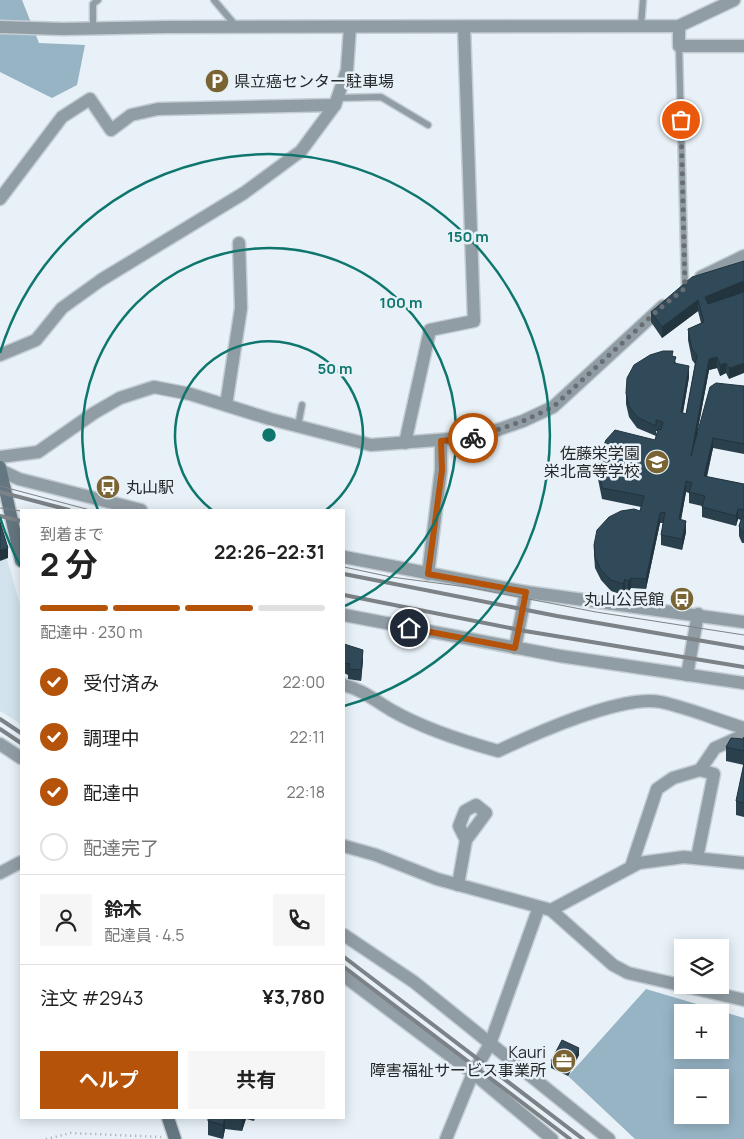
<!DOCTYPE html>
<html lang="ja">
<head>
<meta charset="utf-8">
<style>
  :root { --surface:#fff; --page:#f6f6f6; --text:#222; --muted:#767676; --line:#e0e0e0; --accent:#b45309 }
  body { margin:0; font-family:Manrope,"Noto Sans JP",sans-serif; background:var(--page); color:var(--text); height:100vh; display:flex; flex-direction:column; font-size:19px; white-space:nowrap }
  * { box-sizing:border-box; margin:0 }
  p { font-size:16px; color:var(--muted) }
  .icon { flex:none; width:28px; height:28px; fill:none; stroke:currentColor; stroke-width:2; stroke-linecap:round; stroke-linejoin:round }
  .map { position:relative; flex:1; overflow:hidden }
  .details { position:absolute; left:20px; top:509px; width:325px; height:610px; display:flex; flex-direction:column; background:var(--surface); border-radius:0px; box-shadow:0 2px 12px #0003 }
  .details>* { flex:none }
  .buttons { position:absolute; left:674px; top:939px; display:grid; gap:10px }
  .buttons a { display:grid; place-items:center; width:55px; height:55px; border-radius:0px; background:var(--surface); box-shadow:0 2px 12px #0003; font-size:25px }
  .pin { position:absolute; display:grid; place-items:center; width:42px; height:42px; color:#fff; margin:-21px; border:2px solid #fff; border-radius:50%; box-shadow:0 1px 5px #0007 }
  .courier { position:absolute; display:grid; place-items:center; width:50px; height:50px; margin:-25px; border:4px solid #b45309; border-radius:50%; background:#fff; color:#222; box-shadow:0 1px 6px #0007 }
  .summary em { font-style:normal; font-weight:700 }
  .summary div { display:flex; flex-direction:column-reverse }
  .summary { display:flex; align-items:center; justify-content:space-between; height:85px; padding:0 20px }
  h1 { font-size:32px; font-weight:700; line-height:38px }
  .bar { display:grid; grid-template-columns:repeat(4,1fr); gap:8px 5px; align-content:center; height:60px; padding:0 20px }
  .bar i { height:6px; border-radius:4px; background:var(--line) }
  .bar .selected { background:var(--accent) }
  .bar p { grid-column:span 4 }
  .line { display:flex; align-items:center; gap:12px; padding:0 20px; border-top:1px solid var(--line) }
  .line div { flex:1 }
  .round { display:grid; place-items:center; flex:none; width:52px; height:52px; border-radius:0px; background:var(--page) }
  ol { padding:0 20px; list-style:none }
  li { display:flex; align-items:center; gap:15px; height:55px }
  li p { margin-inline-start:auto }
  li .icon { padding:5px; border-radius:50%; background:var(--accent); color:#fff; stroke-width:4 }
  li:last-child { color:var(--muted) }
  li i { width:28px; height:28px; border:2px solid var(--line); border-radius:50% }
  .primary-button { display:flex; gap:10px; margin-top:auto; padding:10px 20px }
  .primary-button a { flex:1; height:58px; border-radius:0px; background:var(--accent); color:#fff; font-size:20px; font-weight:700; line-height:58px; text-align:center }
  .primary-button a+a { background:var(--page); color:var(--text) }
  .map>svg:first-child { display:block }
</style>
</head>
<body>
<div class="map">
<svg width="744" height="1139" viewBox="0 0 744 1139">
  <rect width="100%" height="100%" fill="#e7f1f7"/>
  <path fill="#d2e3ed" d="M0,535l21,73v116l-21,-13z"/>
  <g fill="#97b4c5" fill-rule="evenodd">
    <path d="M0,0h22l17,43 46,2 -8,40 -25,13 -52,-26z"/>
    <path d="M646,989l98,29v121h-109l-67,-63zM682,1012h38v38h-38zM682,1078h38v37h-38z"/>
  </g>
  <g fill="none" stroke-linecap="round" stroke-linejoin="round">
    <g stroke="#c4cdd2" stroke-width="9">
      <g id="service">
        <path d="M214,0l22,26"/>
        <path d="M641,26l2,-26"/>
        <path d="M93,28v-24l5,-4"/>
        <path d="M679,46l6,242"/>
        <path d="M337,98l44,-1 47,28"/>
        <path d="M298,426l4,-21"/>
      </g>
    </g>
    <g stroke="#c4cdd2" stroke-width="15">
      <g id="minor">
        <path d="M679,26v20h65"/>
        <path d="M0,199l62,-82 28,-18 21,31 20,-15 27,-6 177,-4"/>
        <path d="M701,277l43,-21"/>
        <path d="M0,355l36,-15 26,-32 39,-28 143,-87 57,-42 34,-46 12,-35 3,-43"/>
        <path d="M226,405l15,-97 -2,-65"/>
        <path d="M405,443l25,-113 44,-9 -10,-294"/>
        <path d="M0,457l38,-5 56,-39 26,-15 34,-11 36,7 80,25 101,26 106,-8 46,-16 30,-14 110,-101"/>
        <path d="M0,470l19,9 122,31"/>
        <path d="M344,557l182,35 218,30"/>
        <path d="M428,574l13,-104v-29"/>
        <path d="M344,615l216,41 184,27"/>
        <path d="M515,648l11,-56"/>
        <path d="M687,675l11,-61"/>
        <path d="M344,685c19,5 30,15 47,25 33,19 71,31 107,41 36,-17 125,-57 163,-49 28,6 56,18 83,26"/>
        <path d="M0,744l21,14"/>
        <path d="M700,770l15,-22 29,-13"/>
        <path d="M344,846l32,9 61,24 114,31 62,55 15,8 116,27"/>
        <path d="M631,867l26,-78 16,-11 27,-8 14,4 -17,84"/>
        <path d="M0,873l21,-11"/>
        <path d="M458,885l8,-45 -7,-14 6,-15 11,-6 10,8 -20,27"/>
        <path d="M551,910l88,-47 45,-6 60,6"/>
        <path d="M344,935l70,47 195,157"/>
        <path d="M344,976l129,97 79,66"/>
        <path d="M446,1139l27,-66 17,-29 49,-137"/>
      </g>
    </g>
    <g stroke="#c4cdd2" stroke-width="15">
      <path id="tertiary" d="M0,27l63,2 102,-2 514,-1 55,-26"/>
    </g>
    <g stroke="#c4cdd2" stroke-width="15">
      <g id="secondary">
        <path d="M0,467l21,94"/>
        <path d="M168,1118l7,21"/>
      </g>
    </g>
    <path stroke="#a1a8ad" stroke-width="2.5" stroke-dasharray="1 4" stroke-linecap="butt" d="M46,1139l25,-6 90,4"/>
    <use href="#service" stroke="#919da5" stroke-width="6"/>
    <use href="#minor" stroke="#919da5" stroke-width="12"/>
    <use href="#tertiary" stroke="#919da5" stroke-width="12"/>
    <use href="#secondary" stroke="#647681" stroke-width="12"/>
    <g stroke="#7c8286" stroke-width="1">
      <path d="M0,486l90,24"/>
      <path d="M0,508l21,3"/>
      <path d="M344,567l47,10 76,10 129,25 148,23"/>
    </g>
    <g stroke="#7c8286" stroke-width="4">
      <path d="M0,492l69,18"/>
      <path d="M0,516l21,5"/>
      <path d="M344,574l213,42 187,32"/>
      <path d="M344,595l181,36 219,36"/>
      <path d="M0,719l21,14"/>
      <path d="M0,729l21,14"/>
      <path d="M344,957l239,182"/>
      <path d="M344,967l226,172"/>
    </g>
  </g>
  <g fill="#2a404d">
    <path d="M744,261l-15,118 -3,-6 -6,3 -3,-8 -8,2 -12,63 47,-47v68l-31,-6 -6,29 37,7v59h-2l-3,-7v-10l2,-6 -3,-1 -2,7 -34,-9v-11l-13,-3v-10l-3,-1 -5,28 5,12 -4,18 -21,-5v-10l2,-12h-3l-14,66 -15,-1 -3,4 -3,-3 -2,6 -12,-4 -10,-11 -6,-12 -1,-13v-10l46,-34 1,-4 -39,-8 -4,-20v-11l57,-28 3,-9h-2v5l-19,-8 -8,-11 -3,-13v-11l47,-37 3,7 13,14 -6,36 3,1 9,-50 -3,-4 -4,-20v-11l13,-6 -3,-12 -36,27 -11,-16v-10z"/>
    <path d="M344,644l19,16 -2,21 -13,-2v-4l-4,-2z"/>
    <path d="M744,737v80l-8,-2v-14l8,-36 -18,-4v-14l17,-8z"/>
    <path d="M579,1055l-11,21 -17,-8v-7z"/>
    <path d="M208,1118h47l-1,3 -8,-2 -4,12 -17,-2 -2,10 -15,-4z"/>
  </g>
  <g fill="#22343e">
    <path d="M744,281v11l-39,15v-10z"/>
    <path d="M698,300v11l-36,27v-11z"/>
    <path d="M717,357v11l-8,2 -18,97v-11l18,-97z"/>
    <path d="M726,363v10l-6,3v-11z"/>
    <path d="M744,363v10l-15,6v-11z"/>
    <path d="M689,366v11l-8,46v-11z"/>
    <path d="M713,438v10l-9,39v-11z"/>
    <path d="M686,481v11l-7,38v-11z"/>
    <path d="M738,509v10l-2,7v-10z"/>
    <path d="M660,513v10l-14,66v-10z"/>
    <path d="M686,521v11l-4,18v-11z"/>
    <path d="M8,548v10l-8,3v-11z"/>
    <path d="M631,578v10l-3,4v-11z"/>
    <path d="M625,579v10l-2,6v-11z"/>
    <path d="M363,650v10l-2,21v-11z"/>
    <path d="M579,1048v7l-11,21v-7z"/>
    <path d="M225,1118v11l-2,10v-14z"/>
    <path d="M242,1118h4l-4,13z"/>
  </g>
  <g fill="#314a59" stroke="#22343e">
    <path d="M744,261v20l-39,16 3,7 36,-12v71l-15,5 -3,-5 -6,2 -3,-8 -8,2 -18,97 19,-69 6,-4 28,3v58l-31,-6 -9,38 40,8v26l-6,-1 -2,7 -34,-9 3,-11 -16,-4 3,-9 -6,-2 -7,38 7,2 -4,18 -21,-4 4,-23 -5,1 -14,66 -15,-1 -3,3 -3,-2 -2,5 -12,-4 -10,-10 -6,-13 -1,-12 3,-15 12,-13 12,-6 13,-2 6,2 4,-15 -42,-8 -4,-20 2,-14 6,-14 9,-10 40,10 3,-11 3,1 2,-8 -7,-2v6l-19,-9 -8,-11 -3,-13 1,-15 7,-13 16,-10 13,-4h10l-1,5 4,1 -2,6 15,3 -8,46 5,2 11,-59 -5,-6 -4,-20 16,-7 -6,-22 -36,27 -11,-15 41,-35z"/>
    <path d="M744,516v17l-2,-1 -3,-6 3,-9z"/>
    <path d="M0,522l8,26 -8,2z"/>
    <path d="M344,644l19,6 -2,20 -13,-1 2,-5 -6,-1z"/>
    <path d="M744,737v14l-18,-4 5,-9 12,1z"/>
    <path d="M744,763v40l-8,-2z"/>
    <path d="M562,1040l17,8 -11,21 -17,-8z"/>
    <path d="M208,1118h17l-2,7 -15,-4z"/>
  </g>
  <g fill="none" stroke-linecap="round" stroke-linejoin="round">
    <path stroke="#696e72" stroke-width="5" stroke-dasharray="0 9" d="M473,438l50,-17 30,-14 105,-97 27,-22 -4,-168"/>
    <path stroke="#b45309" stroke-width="6" d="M409,628l106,20 11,-56 -98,-18 14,-104 -1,-29 32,-3"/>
  </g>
  <g fill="none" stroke="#0f766e" stroke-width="2.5">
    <path d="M212 510A94 94 0 1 1 326 510"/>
    <path d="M98 510A187 187 0 1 1 345 606"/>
    <path d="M21 567A281 281 0 0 1 0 517M0 353A281 281 0 1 1 344 706"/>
  </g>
  <defs>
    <g id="parking-disc" transform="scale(1.25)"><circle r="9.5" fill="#7b6434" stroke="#e7f1f7"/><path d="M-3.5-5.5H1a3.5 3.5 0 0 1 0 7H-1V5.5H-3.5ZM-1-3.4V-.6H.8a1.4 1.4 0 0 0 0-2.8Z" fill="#fff"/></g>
    <g id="school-disc" transform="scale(1.25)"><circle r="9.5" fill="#7b6434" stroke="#e7f1f7"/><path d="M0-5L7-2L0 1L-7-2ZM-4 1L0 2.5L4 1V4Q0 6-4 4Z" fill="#fff"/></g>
    <g id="bus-disc" transform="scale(1.25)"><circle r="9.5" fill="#7b6434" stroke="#e7f1f7"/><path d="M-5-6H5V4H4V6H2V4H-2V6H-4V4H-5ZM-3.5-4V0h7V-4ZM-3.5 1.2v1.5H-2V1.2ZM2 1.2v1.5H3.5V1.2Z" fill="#fff"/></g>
    <g id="office-disc" transform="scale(1.25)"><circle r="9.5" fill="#7b6434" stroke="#e7f1f7"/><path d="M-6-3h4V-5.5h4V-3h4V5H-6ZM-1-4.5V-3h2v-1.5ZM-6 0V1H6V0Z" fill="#fff"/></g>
  </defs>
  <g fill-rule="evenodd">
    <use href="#parking-disc" x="217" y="81"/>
    <use href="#school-disc" x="657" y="462"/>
    <use href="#bus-disc" x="108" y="487"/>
    <use href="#bus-disc" x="682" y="599"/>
    <use href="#office-disc" x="564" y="1061"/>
  </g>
  <g text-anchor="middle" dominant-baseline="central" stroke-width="5" stroke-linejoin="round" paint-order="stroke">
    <g font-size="16" fill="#25282a" stroke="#e7f1f7" text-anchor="end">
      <text x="234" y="81" text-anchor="start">県立癌センター駐車場</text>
      <text x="640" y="453">佐藤栄学園<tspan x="640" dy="18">栄北高等学校</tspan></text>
      <text x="126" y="487" text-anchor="start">丸山駅</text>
      <text x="664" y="599">丸山公民館</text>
      <text x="546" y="1052">Kauri<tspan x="546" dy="18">障害福祉サービス事業所</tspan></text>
    </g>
  </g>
  <circle cx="269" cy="435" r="8" fill="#0f766e" stroke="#e7f1f7" stroke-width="2.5"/>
  <g font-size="15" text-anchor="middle" font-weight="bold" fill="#0f766e" stroke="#e7f1f7" stroke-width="5" stroke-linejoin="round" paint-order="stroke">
    <text x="468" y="242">150 m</text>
    <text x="401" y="308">100 m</text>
    <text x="335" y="374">50 m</text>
  </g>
</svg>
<div class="buttons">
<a><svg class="icon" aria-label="layers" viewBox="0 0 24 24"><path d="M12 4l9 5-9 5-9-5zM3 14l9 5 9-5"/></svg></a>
<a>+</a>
<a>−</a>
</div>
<div class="pin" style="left:681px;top:120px;background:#ea580c"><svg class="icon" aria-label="bag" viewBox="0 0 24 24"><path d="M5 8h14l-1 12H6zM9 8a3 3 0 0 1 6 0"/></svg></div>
<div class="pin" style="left:409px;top:628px;background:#1f2937"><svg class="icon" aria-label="home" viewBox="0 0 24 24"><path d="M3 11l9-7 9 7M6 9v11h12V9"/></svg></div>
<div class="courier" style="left:473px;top:438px"><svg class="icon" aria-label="bike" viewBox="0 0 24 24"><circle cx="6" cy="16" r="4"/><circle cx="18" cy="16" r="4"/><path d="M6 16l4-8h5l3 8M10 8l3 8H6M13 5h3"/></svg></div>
<section class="details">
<div class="summary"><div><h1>2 分</h1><p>到着まで</p></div><em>22:26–22:31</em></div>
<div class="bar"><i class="selected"></i><i class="selected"></i><i class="selected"></i><i></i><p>配達中 · 230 m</p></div>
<ol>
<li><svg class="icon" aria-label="check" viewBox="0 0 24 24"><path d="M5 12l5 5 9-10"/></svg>受付済み<p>22:00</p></li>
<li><svg class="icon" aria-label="check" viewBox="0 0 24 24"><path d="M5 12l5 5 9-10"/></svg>調理中<p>22:11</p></li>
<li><svg class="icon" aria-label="check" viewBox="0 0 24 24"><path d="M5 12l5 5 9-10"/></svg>配達中<p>22:18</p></li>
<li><i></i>配達完了</li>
</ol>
<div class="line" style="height:90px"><a class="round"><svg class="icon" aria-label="person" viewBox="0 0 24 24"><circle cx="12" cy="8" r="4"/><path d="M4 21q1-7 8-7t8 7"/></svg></a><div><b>鈴木</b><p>配達員 · 4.5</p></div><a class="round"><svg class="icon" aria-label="phone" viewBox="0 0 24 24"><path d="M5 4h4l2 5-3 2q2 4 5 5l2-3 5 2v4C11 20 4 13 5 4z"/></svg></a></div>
<div class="line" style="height:65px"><div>注文 #2943</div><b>¥3,780</b></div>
<div class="primary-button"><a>ヘルプ</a><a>共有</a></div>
</section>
</div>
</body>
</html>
